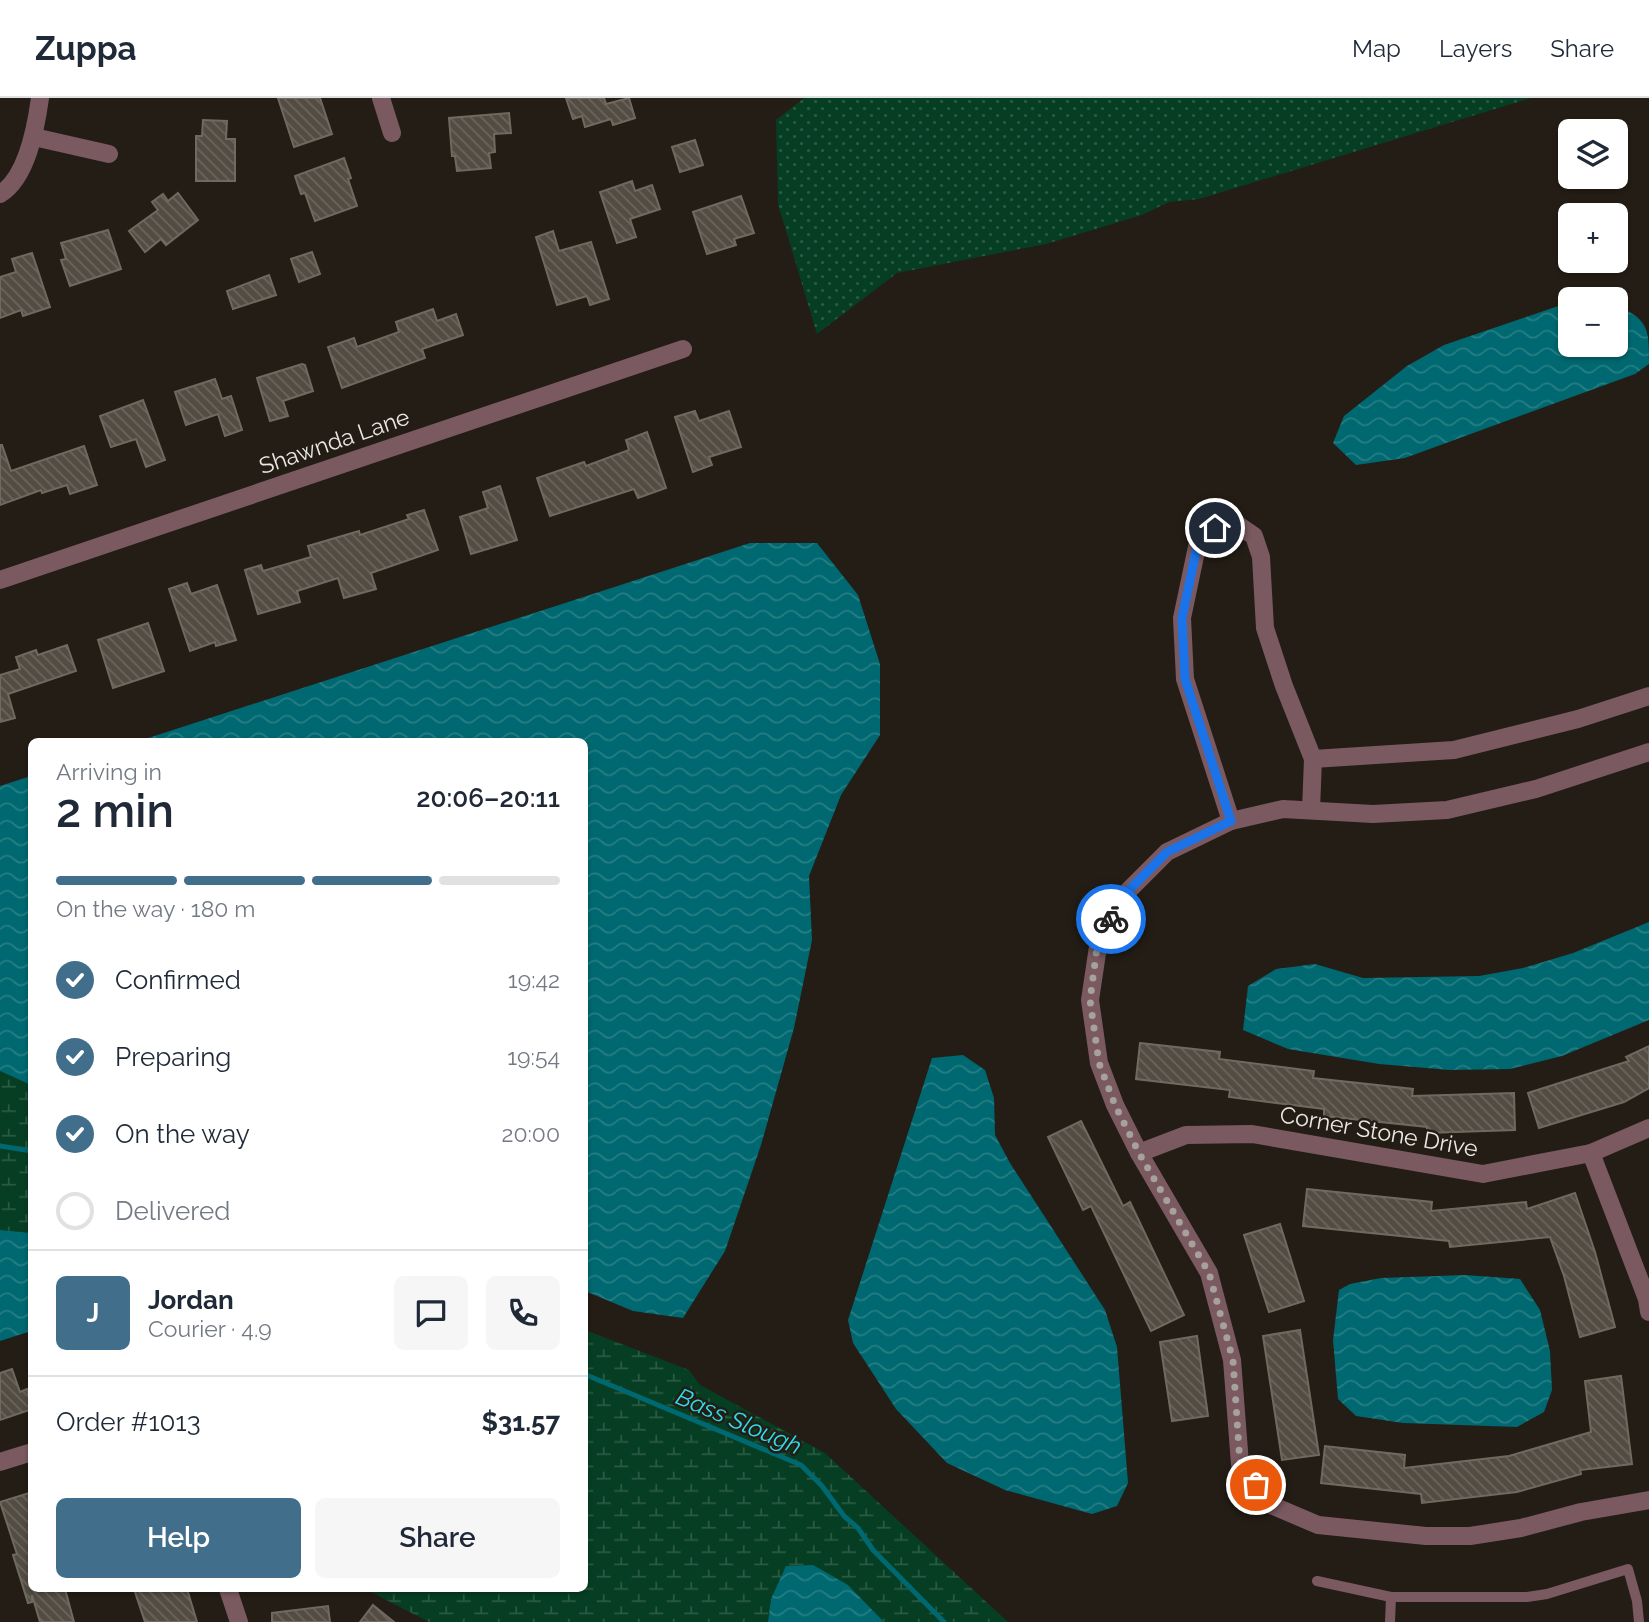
<!DOCTYPE html>
<html lang="en">
<head>
<meta charset="utf-8">
<style>
  :root { --surface:#fff; --page:#f6f6f7; --text:#1f2937; --muted:#747a83; --line:#e0e1e3; --accent:#416e8b }
  body { margin:0; font-family:Raleway,sans-serif; background:var(--page); color:var(--text); height:100vh; display:flex; flex-direction:column; font-size:26px; white-space:nowrap }
  * { box-sizing:border-box; margin:0 }
  p { font-size:23px; color:var(--muted) }
  .icon { flex:none; width:38px; height:38px; fill:none; stroke:currentColor; stroke-width:2; stroke-linecap:round; stroke-linejoin:round }
  .map { position:relative; flex:1; overflow:hidden }
  .panel { position:absolute; left:28px; top:640px; width:560px; height:854px; display:flex; flex-direction:column; background:var(--surface); border-radius:10px; box-shadow:0 2px 5px #0004 }
  .panel>* { flex:none }
  .fabs { position:absolute; left:1558px; top:21px; display:grid; gap:14px }
  .fabs a { display:grid; place-items:center; width:70px; height:70px; border-radius:10px; background:var(--surface); box-shadow:0 2px 5px #0004; font-size:35px }
  .pin { position:absolute; display:grid; place-items:center; width:60px; height:60px; color:#fff; margin:-30px; border:4px solid #fff; border-radius:50%; box-shadow:0 2px 7px #0007 }
  .courier { position:absolute; display:grid; place-items:center; width:70px; height:70px; margin:-35px; border:5px solid #1a73e8; border-radius:50%; background:#fff; color:#222; box-shadow:0 2px 9px #0007 }
  .headline em { font-style:normal; font-weight:600 }
  .headline div { display:flex; flex-direction:column-reverse }
  .headline { display:flex; align-items:center; justify-content:space-between; height:119px; padding:0 28px }
  h1 { font-size:46px; font-weight:600; line-height:52px }
  .bar { display:grid; grid-template-columns:repeat(4,1fr); gap:10px 7px; align-content:center; height:84px; padding:0 28px }
  .bar i { height:9px; border-radius:5px; background:var(--line) }
  .bar .on { background:var(--accent) }
  .bar p { grid-column:span 4 }
  .line { display:flex; align-items:center; gap:18px; padding:0 28px; border-top:2px solid var(--line) }
  .line div { flex:1 }
  .round { display:grid; place-items:center; flex:none; width:74px; height:74px; border-radius:10px; background:var(--page) }
  ol { padding:0 28px; list-style:none }
  li { display:flex; align-items:center; gap:21px; height:77px }
  li p { margin-inline-start:auto }
  li .icon { padding:7px; border-radius:50%; background:var(--accent); color:#fff; stroke-width:4 }
  li:last-child { color:var(--muted) }
  li i { width:38px; height:38px; border:4px solid var(--line); border-radius:50% }
  .action { display:flex; gap:14px; margin-top:auto; padding:14px 28px }
  .action a { flex:1; height:80px; border-radius:10px; background:var(--accent); color:#fff; font-size:28px; font-weight:600; line-height:80px; text-align:center }
  .action a+a { background:var(--page); color:var(--text) }
  header { display:flex; align-items:center; gap:42px; box-sizing:border-box; height:98px; padding:0 35px; background:var(--surface); border-bottom:2px solid var(--line) }
  header strong { font-size:33px }
  nav { display:flex; gap:38px; margin-inline-start:auto; font-size:24px }
  .map>svg:first-child { display:block }
</style>
</head>
<body>
<header>
<strong>Zuppa</strong>
<nav><a>Map</a><a>Layers</a><a>Share</a></nav>
</header>
<div class="map">
<svg width="1649" height="1524" viewBox="0 0 1649 1524">
  <defs>
    <pattern id="grass-dots" width="8" height="8" patternUnits="userSpaceOnUse" patternTransform="scale(1.75)"><rect width="8" height="8" fill="#063e23"/><path d="M2 2h.1M6 6h.1" fill="none" stroke="#2a5a43" stroke-width="1.8" stroke-linecap="round"/></pattern>
    <pattern id="wetland-marsh" width="20" height="14" patternUnits="userSpaceOnUse" patternTransform="scale(1.75)"><rect width="20" height="14" fill="#063e23"/><path d="M1 5h8M5 5V1M11 12h8M15 12V8" fill="none" stroke="#2a5a43"/></pattern>
    <pattern id="water-waves" width="16" height="10" patternUnits="userSpaceOnUse" patternTransform="scale(1.75)"><rect width="16" height="10" fill="#006870"/><path d="M0 5q4-4 8 0t8 0" fill="none" stroke="#257e84"/></pattern>
    <pattern id="building-back-hatch" width="6" height="6" patternUnits="userSpaceOnUse" patternTransform="scale(1.75)"><rect width="6" height="6" fill="#524c42"/><path d="M-1 5l2 2M0 0l6 6M5-1l2 2" fill="none" stroke="#6b665d"/></pattern>
  </defs>
  <rect width="100%" height="100%" fill="#231d15"/>
  <path fill="url(#grass-dots)" d="M804,0h727l-332,101 -30,3 -27,13 -96,29 -149,29 -80,61 -39,-130 -2,-84z"/>
  <g fill="url(#wetland-marsh)">
    <path d="M0,973l31,14v148l-31,-3z"/>
    <path d="M585,1232l104,40 11,15 125,68 183,169h-124l-36,-37 -77,14 -3,23h-339l-64,-33h219z"/>
  </g>
  <g fill="url(#water-waves)">
    <path d="M1570,204v43h45v-41c34,17 34,23 34,60l-14,10 -230,84 -49,7 -23,-22 11,-27 63,-50 37,-21z"/>
    <path d="M750,445h67l41,52 22,69v71l-39,60 -32,81 3,64 -18,88 -33,117 -36,106 -42,67 -50,-7 -48,-20 -1,-549h-448z"/>
    <path d="M31,678h1l-1,309 -31,-14v-285z"/>
    <path d="M1649,824v98l-87,36 -52,13 -60,1 -71,-6 -91,-15 -45,-19 5,-44 28,-17 39,-5 48,14 116,-2 44,-8 50,-15z"/>
    <path d="M963,957l22,15 9,28 1,37 15,28 95,147 12,37 11,136 -11,23 -25,8 -87,-24 -58,-27 -51,-54 -43,-66 -5,-23 84,-262z"/>
    <path d="M0,1132l32,3 -1,98 -31,10z"/>
    <path d="M1465,1177l55,4 20,31 10,41 2,39 -8,22 -27,15 -114,-4 -47,-7 -18,-17 -5,-59 6,-50 11,-6 31,-6z"/>
    <path d="M813,1467l35,20 36,37h-116l3,-23 15,-33z"/>
  </g>
  <g fill="none" stroke-linecap="round" stroke-linejoin="round">
    <g stroke="#006870" stroke-width="5">
      <path d="M0,1048l32,5"/>
      <path d="M584,1276l217,91 21,21 22,30 14,12 15,22 71,72"/>
    </g>
  </g>
  <g fill="url(#building-back-hatch)" stroke="#70695f" stroke-width="2">
    <path d="M278,0h42l12,36 -38,13z"/>
    <path d="M566,0h38l2,6 23,-6 6,20 -22,7 -2,-6 -26,8 -3,-11 -9,3z"/>
    <path d="M509,15l2,20 -17,1 1,18 -6,1 2,15 -34,3 -2,-15h-3l-3,-38z"/>
    <path d="M203,22l24,1 -1,18h9v42h-39v-45h6z"/>
    <path d="M695,42l8,25 -23,7 -8,-25z"/>
    <path d="M344,60l7,20 -3,1 9,27 -42,15 -10,-28 -4,1 -6,-18z"/>
    <path d="M632,83l3,10 17,-6 8,24 -30,10 6,18 -19,6 -17,-51z"/>
    <path d="M178,95l20,27 -32,25 -5,-6 -16,13 -16,-21 29,-21 -6,-8 11,-8 5,7z"/>
    <path d="M741,98l13,37 -20,6 2,6 -29,9 -14,-42z"/>
    <path d="M108,132l13,39 -51,17 -9,-26 5,-1 -5,-16z"/>
    <path d="M553,133l6,20 32,-9 18,57 -19,6 -3,-9 -30,9 -21,-68z"/>
    <path d="M312,154l8,22 -21,8 -8,-23z"/>
    <path d="M32,155l18,54 -27,9 -2,-6 -21,8v-41l16,-5 -4,-13z"/>
    <path d="M269,177l7,20 -43,14 -6,-18z"/>
    <path d="M433,211l4,12 19,-7 7,21 -41,14 3,9 -83,30 -14,-41 26,-9 3,9 42,-15 -3,-10z"/>
    <path d="M302,266l3,1 8,26 -30,10 5,15 -18,5 -13,-43z"/>
    <path d="M215,281l7,20 9,-3 11,34 -17,6 -7,-22 -32,11 -11,-33z"/>
    <path d="M143,302l22,60 -19,7 -10,-28 -25,8 -11,-31z"/>
    <path d="M695,313l4,10 30,-10 12,36 -32,10 3,8 -19,7 -18,-55z"/>
    <path d="M647,334l19,56 -28,10 -4,-9 -84,27 -13,-38 47,-16 2,4 43,-16 -3,-10z"/>
    <path d="M0,347h2l9,26 73,-25 13,39 -27,9 -3,-9 -25,8 -1,-3 -41,15z"/>
    <path d="M500,388l17,54 -46,14 -11,-37 28,-9 -5,-16z"/>
    <path d="M424,412l14,40 -67,23 5,16 -32,9 -6,-20 -41,13 3,11 -42,12 -13,-44 16,-5 2,6 48,-14 -3,-11 51,-15 1,4 49,-16 -2,-4z"/>
    <path d="M187,485l4,11 26,-9 19,55 -20,6 -1,-4 -25,9 -21,-62z"/>
    <path d="M148,525l16,48 -51,17 -15,-48z"/>
    <path d="M67,547l9,26 -68,23 7,24 -15,4v-47l20,-6 -4,-12 20,-7 2,5z"/>
    <path d="M1140,945l80,9 -1,7 95,12 -1,7 100,11 -1,7 102,-3 1,37 -88,3v-6l-103,-11v-7l-95,-12 1,-7 -94,-11z"/>
    <path d="M1649,948v42l-25,14 -85,26 -11,-35 101,-32 -3,-4z"/>
    <path d="M1081,1023l42,85 7,-4 54,113 -33,16 -60,-125 -8,4 -35,-73z"/>
    <path d="M1307,1091l125,13 -1,9 95,-9 1,7 48,-16 20,59 20,75 -35,10 -16,-61 -14,-39 -100,10 -1,-6 -146,-15z"/>
    <path d="M1280,1126l24,77 -35,11 -25,-77z"/>
    <path d="M1300,1232l19,125 -37,5 -19,-124z"/>
    <path d="M1197,1238l11,80 -36,5 -12,-79z"/>
    <path d="M12,1271l8,23 7,-3 5,20 -32,11v-47z"/>
    <path d="M1621,1278l11,88 -52,6 1,4 -64,18 -95,11 -1,-9 -100,-11 4,-37 80,9 -1,13 105,-12 82,-24 -6,-51z"/>
    <path d="M32,1394v97h33l9,33h-34l-8,-27v7l-4,1 -15,-48 4,-1 -17,-52z"/>
    <path d="M134,1491h53l10,33h-52z"/>
    <path d="M373,1507l21,17h-34z"/>
    <path d="M328,1508l2,16h-58v-9z"/>
  </g>
  <g fill="none" stroke-linecap="round" stroke-linejoin="round">
    <g stroke="#7b5961" stroke-width="10">
      <path d="M1317,1483l74,16h136l20,-3 81,-25 9,32 2,21"/>
      <path d="M1390,1524l1,-25"/>
    </g>
    <g stroke="#7b5961" stroke-width="18">
      <path d="M381,0l11,35"/>
      <path d="M34,39l75,17"/>
      <path d="M0,96c27,-16 36,-67 40,-96"/>
      <path d="M0,482l683,-231"/>
      <path d="M1649,654l-113,37 -89,21 -74,4 -90,-5 -52,12 -64,31 -40,40 -28,48 -9,60 9,63 16,42 24,48 70,120 23,87 8,104 31,41 47,20 108,11h44l51,-8 60,-16 68,-12"/>
      <path d="M1311,712l2,-51 141,-9 124,-31 71,-23"/>
      <path d="M1231,723l-46,-142 -3,-61 16,-76 17,-14 23,-3 16,11 7,21 4,71 19,58 29,73"/>
      <path d="M1139,1055l47,-18 66,-1 231,40 108,-21 58,-25"/>
      <path d="M1591,1055l56,146 2,13"/>
      <path d="M0,1364l32,-10"/>
      <path d="M228,1491l11,33"/>
    </g>
  </g>
  <g fill="none" stroke-linecap="round" stroke-linejoin="round">
    <path stroke="#a6a19b" stroke-width="7" stroke-dasharray="0 12.6" d="M1111,821l-13,21 -8,60 9,63 16,42 24,48 70,120 24,87 7,104 16,21"/>
    <path stroke="#1a73e8" stroke-width="9" d="M1111,821l16,-27 40,-40 64,-31 -46,-142 -3,-61 16,-76 17,-14"/>
  </g>
  <g text-anchor="middle" dominant-baseline="central" stroke-width="5" stroke-linejoin="round" paint-order="stroke">
    <g font-size="23" fill="#ece8e3" stroke="#231d15">
      <text transform="translate(334 343) rotate(-19)">Shawnda Lane</text>
      <text transform="translate(1379 1033) rotate(10)">Corner Stone Drive</text>
    </g>
    <g font-size="24" font-style="italic" fill="#2fdbe9" stroke="#231d15">
      <text transform="translate(739 1323) rotate(23)">Bass Slough</text>
    </g>
  </g>
</svg>
<div class="fabs">
<a><svg class="icon" aria-label="layers" viewBox="0 0 24 24"><path d="M12 4l9 5-9 5-9-5zM3 14l9 5 9-5"/></svg></a>
<a>+</a>
<a>−</a>
</div>
<div class="pin" style="left:1256px;top:1387px;background:#ea580c"><svg class="icon" aria-label="bag" viewBox="0 0 24 24"><path d="M5 8h14l-1 12H6zM9 8a3 3 0 0 1 6 0"/></svg></div>
<div class="pin" style="left:1215px;top:430px;background:#1f2937"><svg class="icon" aria-label="home" viewBox="0 0 24 24"><path d="M3 11l9-7 9 7M6 9v11h12V9"/></svg></div>
<div class="courier" style="left:1111px;top:821px"><svg class="icon" aria-label="bike" viewBox="0 0 24 24"><circle cx="6" cy="16" r="4"/><circle cx="18" cy="16" r="4"/><path d="M6 16l4-8h5l3 8M10 8l3 8H6M13 5h3"/></svg></div>
<section class="panel">
<div class="headline"><div><h1>2 min</h1><p>Arriving in</p></div><em>20:06–20:11</em></div>
<div class="bar"><i class="on"></i><i class="on"></i><i class="on"></i><i></i><p>On the way · 180 m</p></div>
<ol>
<li><svg class="icon" aria-label="check" viewBox="0 0 24 24"><path d="M5 12l5 5 9-10"/></svg>Confirmed<p>19:42</p></li>
<li><svg class="icon" aria-label="check" viewBox="0 0 24 24"><path d="M5 12l5 5 9-10"/></svg>Preparing<p>19:54</p></li>
<li><svg class="icon" aria-label="check" viewBox="0 0 24 24"><path d="M5 12l5 5 9-10"/></svg>On the way<p>20:00</p></li>
<li><i></i>Delivered</li>
</ol>
<div class="line" style="height:126px"><b class="round" style="background:var(--accent);color:#fff">J</b><div><b>Jordan</b><p>Courier · 4.9</p></div><a class="round"><svg class="icon" aria-label="chat" viewBox="0 0 24 24"><path d="M4 5h16v11H9l-5 4z"/></svg></a><a class="round"><svg class="icon" aria-label="phone" viewBox="0 0 24 24"><path d="M5 4h4l2 5-3 2q2 4 5 5l2-3 5 2v4C11 20 4 13 5 4z"/></svg></a></div>
<div class="line" style="height:91px"><div>Order #1013</div><b>$31.57</b></div>
<div class="action"><a>Help</a><a>Share</a></div>
</section>
</div>
</body>
</html>
